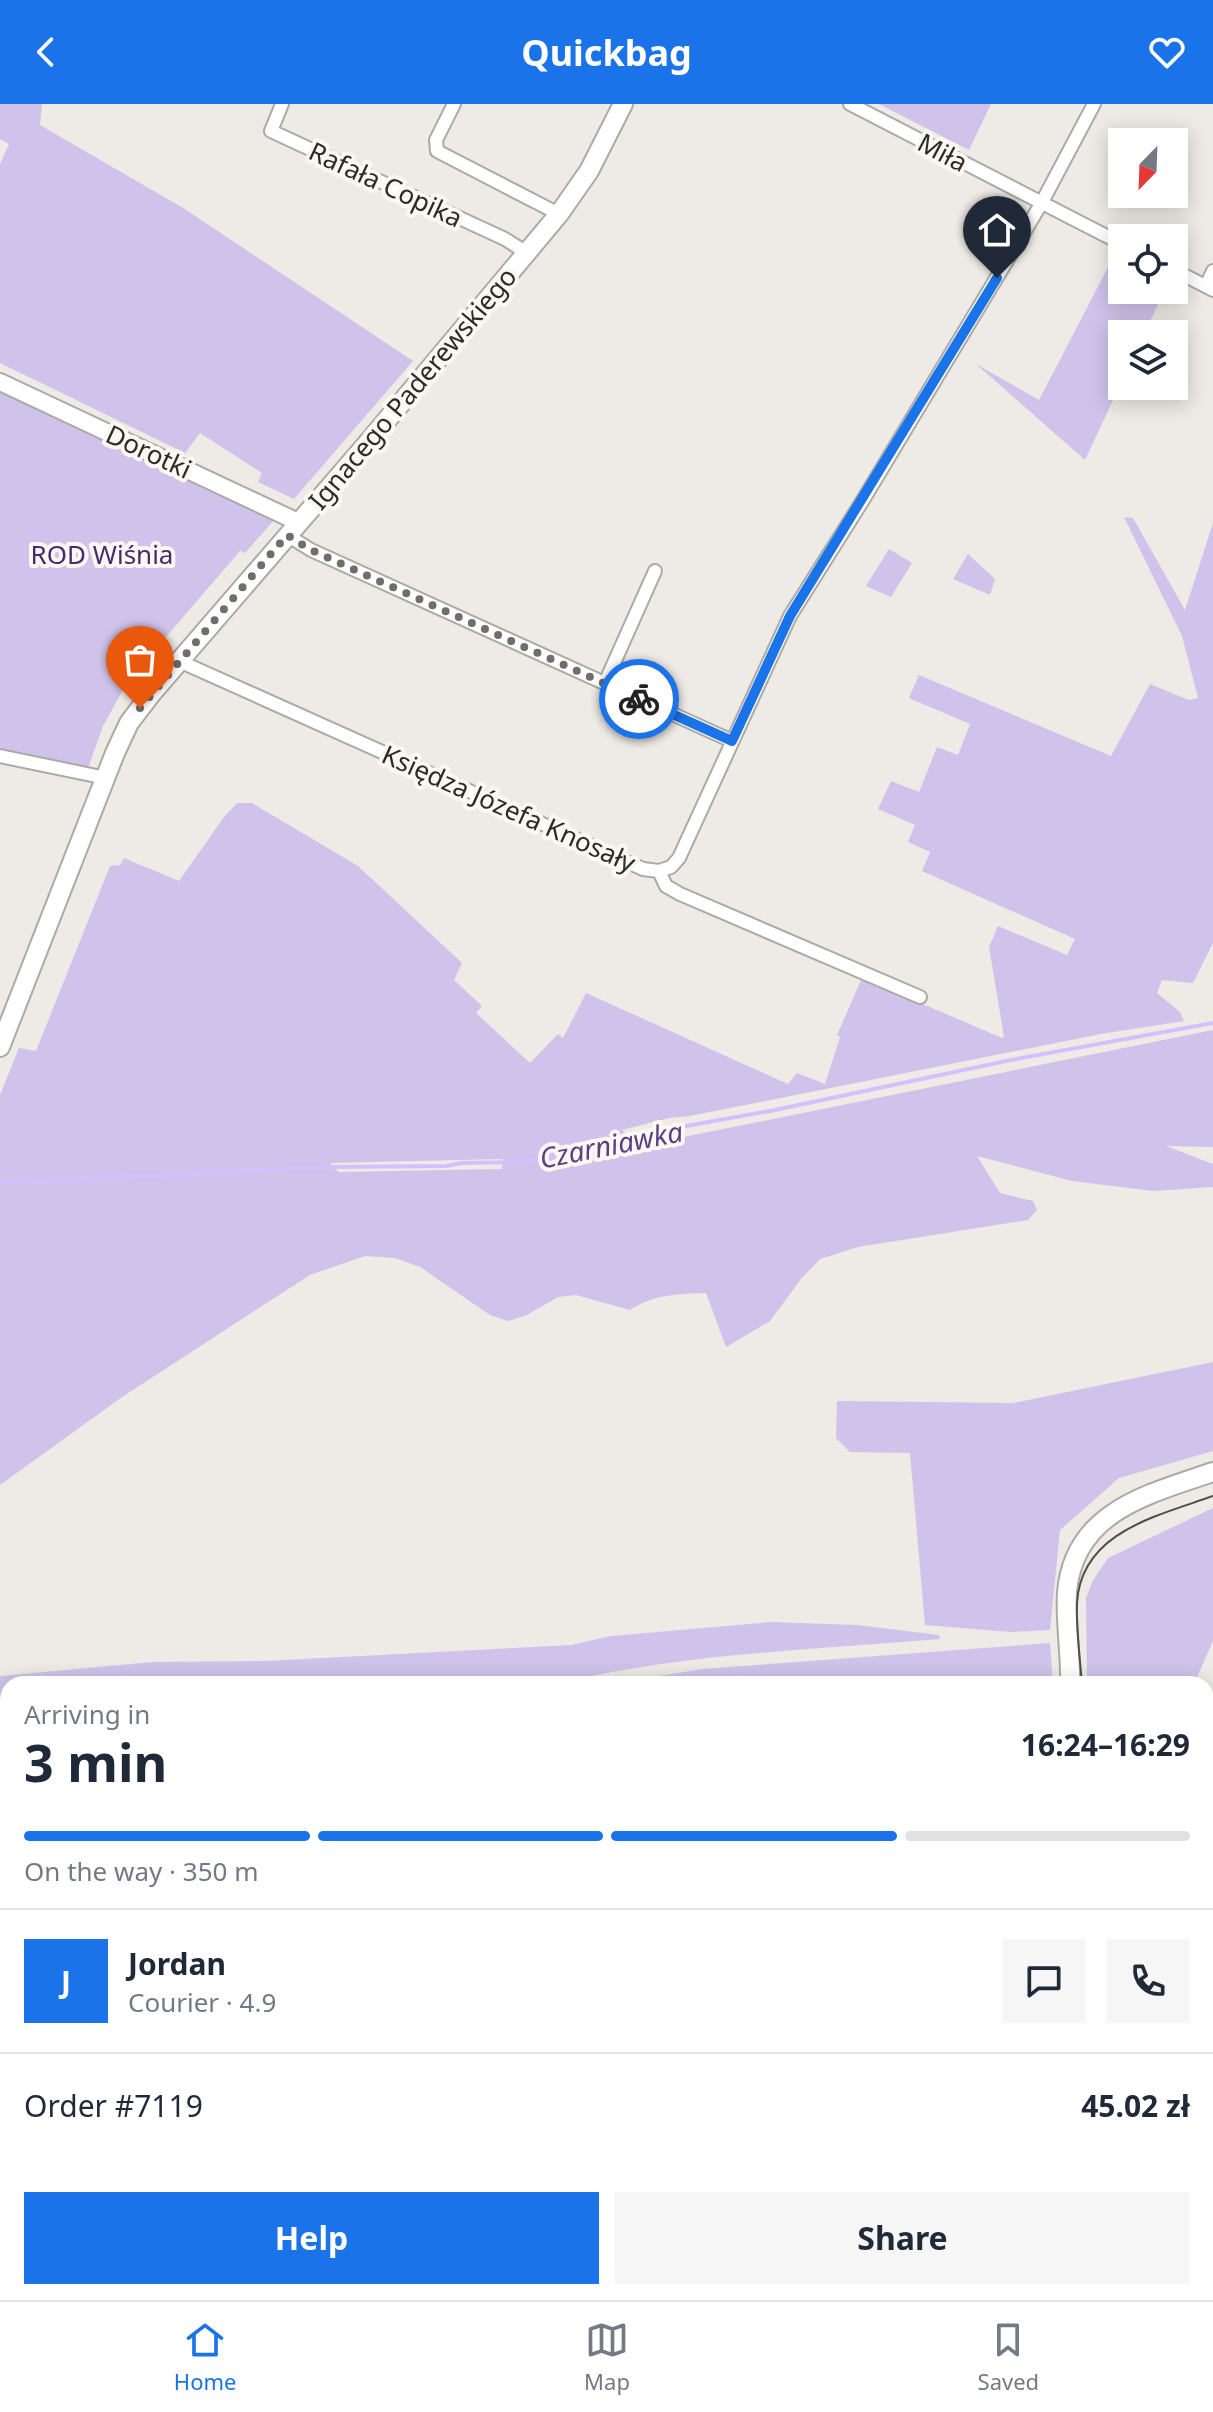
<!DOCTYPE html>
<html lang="en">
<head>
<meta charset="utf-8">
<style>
  :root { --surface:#fff; --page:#f6f6f7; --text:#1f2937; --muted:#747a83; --line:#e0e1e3; --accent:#1a73e8 }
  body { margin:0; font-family:"Noto Sans",sans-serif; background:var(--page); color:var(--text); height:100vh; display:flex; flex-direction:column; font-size:30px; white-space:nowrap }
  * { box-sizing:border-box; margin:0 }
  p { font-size:26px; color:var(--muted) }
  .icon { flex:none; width:44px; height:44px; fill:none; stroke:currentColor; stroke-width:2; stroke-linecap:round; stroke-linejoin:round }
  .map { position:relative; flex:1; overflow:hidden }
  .drawer { position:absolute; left:0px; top:1572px; width:1214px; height:624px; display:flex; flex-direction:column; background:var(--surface); border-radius:24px 24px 0 0; box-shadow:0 4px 20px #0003 }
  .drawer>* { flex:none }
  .needle { width:52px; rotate:203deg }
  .controls { position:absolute; left:1108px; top:24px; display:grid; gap:16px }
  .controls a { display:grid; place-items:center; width:80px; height:80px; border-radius:0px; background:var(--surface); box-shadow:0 4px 20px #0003; font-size:40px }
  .pin { position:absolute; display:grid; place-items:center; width:68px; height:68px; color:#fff; margin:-82px -34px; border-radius:50% 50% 50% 0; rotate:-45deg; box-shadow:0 0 8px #0007 }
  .pin .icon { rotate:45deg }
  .courier { position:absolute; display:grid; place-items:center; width:80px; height:80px; margin:-40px; border:6px solid #1a73e8; border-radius:50%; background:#fff; color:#222; box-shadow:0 2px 10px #0007 }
  .overview em { font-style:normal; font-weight:700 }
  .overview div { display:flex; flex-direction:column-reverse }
  .overview { display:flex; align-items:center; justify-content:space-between; height:136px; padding:0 24px }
  h1 { font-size:52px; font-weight:700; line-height:60px }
  .bar { display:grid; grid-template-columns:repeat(4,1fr); gap:12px 8px; align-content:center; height:96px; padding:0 24px }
  .bar i { height:10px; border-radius:6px; background:var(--line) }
  .bar .active { background:var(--accent) }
  .bar p { grid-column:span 4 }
  .line { display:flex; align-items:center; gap:20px; padding:0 24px; border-top:2px solid var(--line) }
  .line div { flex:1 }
  .round { display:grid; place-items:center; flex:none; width:84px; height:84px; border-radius:0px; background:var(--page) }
  .button { display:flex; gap:16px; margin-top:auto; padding:16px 24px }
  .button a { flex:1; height:92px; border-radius:0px; background:var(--accent); color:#fff; font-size:32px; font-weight:700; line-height:92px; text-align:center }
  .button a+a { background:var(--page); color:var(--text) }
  header { display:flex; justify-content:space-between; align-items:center; height:104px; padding:0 24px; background:var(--accent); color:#fff; font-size:36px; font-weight:700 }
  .tabs { display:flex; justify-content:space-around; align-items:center; height:112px; border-top:2px solid var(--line); background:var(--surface); font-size:22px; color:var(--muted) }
  .tabs a { display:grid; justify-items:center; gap:4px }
  .tabs .active { color:var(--accent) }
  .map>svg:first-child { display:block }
</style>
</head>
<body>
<header><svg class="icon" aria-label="back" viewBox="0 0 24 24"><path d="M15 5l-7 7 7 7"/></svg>Quickbag<svg class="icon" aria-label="heart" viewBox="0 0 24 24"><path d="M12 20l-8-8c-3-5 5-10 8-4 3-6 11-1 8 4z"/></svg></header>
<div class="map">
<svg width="1213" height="2196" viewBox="0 0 1213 2196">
  <rect width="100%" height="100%" fill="#eeeae5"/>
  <g fill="#d0c3eb" fill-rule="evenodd">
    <path d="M0,0h42l-2,21 143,83 230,153 -119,138 -36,-17 4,-9 -62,-40 -15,20 -185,-90v-199l9,-20 -9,-5z"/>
    <path d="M879,0h112l-22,46z"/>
    <path d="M1117,146l5,2v38h43l-21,44h-22v47l-37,79 -109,-96 63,36z"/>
    <path d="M0,286l274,130 -29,33 -5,-2 -112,130 -25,45 -17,48 -86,-21z"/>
    <path d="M1124,413l9,1 52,92 28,-87v420l-20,40 -31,-3 -5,13 23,19 4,9 -83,13 -411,82 -21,2 -47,12 17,16 574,-116v117l-47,-1 47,18v23l-60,4 -81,-10 -95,-25 23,37 33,8 4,9 -9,10 -170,27 -38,12 -19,20 -31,42 -44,26 -20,-54c-28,1 -52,1 -76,17l-54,-15 -18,2 -31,18 -19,6 -18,-6 -70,-48 -25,-9 -30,-2 -55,19 -188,122 -122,88v-390l19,-47 17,3 74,-185 10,-1 4,-7 55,23 45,-64 13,-14h15l106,63 104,97 -8,17 28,26 -6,7 54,50 28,-29 5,4 23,-45 202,91 9,-11 28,11 15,-47 -3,-2 25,-57 140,60 2,-1 -15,-90 9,-21 69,29 8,-16 -153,-68 8,-19 -22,-10 7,-17 -37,-16 13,-28 28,11 18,-45 21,8 12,-31 -61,-26 10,-23 192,81 39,-72 39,16 9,-2 -16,-62zM503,1055l-1,10 -163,3 -9,-9z"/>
    <path d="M889,445l23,14 -21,34 -25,-11z"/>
    <path d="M968,450l27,25 -5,16 -37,-16z"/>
    <path d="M1213,1258v89l-94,27 -59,52 -10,100 -40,2 -85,-7 -15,-172 -60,-1 -14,-14 1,-37 176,2z"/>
    <path d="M1213,1404v133l-19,43h-107l-1,-86 7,-18 15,-22z"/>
    <path d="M772,1518l85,3 82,10 1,4c-128,11 -258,14 -383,45h-549v204l-8,4v-216l153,-14 111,-1 307,-16 40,-9z"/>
    <path d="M1050,1539l3,41h-447l97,-15z"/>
    <path d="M8,1802v120l-8,-19v-97z"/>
    <path d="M8,1956v87l-8,-7v-76z"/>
  </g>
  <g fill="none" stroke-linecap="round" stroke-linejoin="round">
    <path stroke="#d5c0fd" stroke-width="4" d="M0,1079l327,-16 119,-1 15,-3 63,-1 26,-5 92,-23 133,-24 236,-50 202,-37"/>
    <g stroke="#adaaa6" stroke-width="16">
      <g id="minor">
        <path d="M282,0l-11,27 234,108 22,14"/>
        <path d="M454,0l-18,36 1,11 122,63"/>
        <path d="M850,0l272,140"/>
        <path d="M1174,166l39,20"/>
        <path d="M1206,182l7,-15"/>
        <path d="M287,431l24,15 421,191"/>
        <path d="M179,557l464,208 16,2 7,15 14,8 240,103"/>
        <path d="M605,579l50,-112"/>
        <path d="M0,652l106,22"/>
        <path d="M659,767l12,-4 8,-9 111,-242 73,-116 178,-296 53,-100"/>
        <path d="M1206,1796h7"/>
        <path d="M1206,1929l7,-11"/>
        <path d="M1206,1944l7,1"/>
        <path d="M1206,2009h7"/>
        <path d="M1206,2050l7,19"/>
        <path d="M0,2156l8,11"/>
        <path d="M25,2188l6,8"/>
        <path d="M338,2188l4,8"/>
        <path d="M583,2188l3,8"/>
        <path d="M449,2196l12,-8"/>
        <path d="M548,2196l12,-8"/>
        <path d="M672,2196v-8"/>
        <path d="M737,2196v-8"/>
        <path d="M802,2196v-8"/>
        <path d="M855,2196v-8"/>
        <path d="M974,2196v-8"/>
        <path d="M1100,2196l1,-8"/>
      </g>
    </g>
    <g stroke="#adaaa6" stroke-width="20">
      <path id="tertiary" d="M0,278l298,140"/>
    </g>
    <g stroke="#adaaa6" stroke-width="22">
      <g id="secondary">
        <path d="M0,943l115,-294 14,-30 22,-29 215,-249 193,-231 30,-43 34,-67"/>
        <path d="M1070,1580c1,-31 -5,-62 -3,-92 7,-81 82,-98 146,-120"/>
        <path d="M114,2196l15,-2 10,-6"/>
      </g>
    </g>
    <use href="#minor" stroke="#fff" stroke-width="12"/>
    <use href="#tertiary" stroke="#fff" stroke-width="16"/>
    <use href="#secondary" stroke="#fff" stroke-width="18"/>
    <g stroke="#4f4e4b" stroke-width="2">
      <path d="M1082,1580c-2,-26 -6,-54 -5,-81 4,-71 80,-87 136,-107"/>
      <path d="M163,2196l11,-8"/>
    </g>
  </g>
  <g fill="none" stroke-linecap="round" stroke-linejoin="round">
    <path stroke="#706e6b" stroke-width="8" stroke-dasharray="0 14.4" d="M140,604l147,-173 24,15 328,149"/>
    <path stroke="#1a73e8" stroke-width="10" d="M639,595l93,42 58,-125 207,-338"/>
  </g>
  <g text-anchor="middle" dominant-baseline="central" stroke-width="8" stroke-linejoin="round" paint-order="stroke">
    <g font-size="26" fill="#2c2b29" stroke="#fbf8f2">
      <text transform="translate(943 48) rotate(28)">Miła</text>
      <text transform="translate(386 80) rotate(25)">Rafała Copika</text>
      <text transform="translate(412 284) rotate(-50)">Ignacego Paderewskiego</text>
      <text transform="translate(149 347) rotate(25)">Dorotki</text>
      <text transform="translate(509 704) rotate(24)">Księdza Józefa Knosały</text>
    </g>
    <g font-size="26" fill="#482a6f" stroke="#fbf8f2">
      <text x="102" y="450">ROD Wiśnia</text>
    </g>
    <g font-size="28" font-style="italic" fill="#5c3f86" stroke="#fbf8f2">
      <text transform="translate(611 1040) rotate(-11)">Czarniawka</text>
    </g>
  </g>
</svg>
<div class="controls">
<a><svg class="needle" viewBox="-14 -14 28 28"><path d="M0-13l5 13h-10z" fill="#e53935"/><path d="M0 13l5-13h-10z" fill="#747a83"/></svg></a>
<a><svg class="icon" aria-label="locate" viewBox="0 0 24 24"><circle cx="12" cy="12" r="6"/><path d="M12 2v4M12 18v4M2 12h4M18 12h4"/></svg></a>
<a><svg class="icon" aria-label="layers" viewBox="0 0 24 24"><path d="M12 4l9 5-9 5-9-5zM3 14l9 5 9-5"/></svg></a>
</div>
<div class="pin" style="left:140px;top:604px;background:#ea580c"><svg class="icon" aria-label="bag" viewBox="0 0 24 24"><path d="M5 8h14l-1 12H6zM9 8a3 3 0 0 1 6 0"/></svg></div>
<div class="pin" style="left:997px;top:174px;background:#1f2937"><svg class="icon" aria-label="home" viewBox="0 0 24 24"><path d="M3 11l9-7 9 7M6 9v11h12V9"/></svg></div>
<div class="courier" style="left:639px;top:595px"><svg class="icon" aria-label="bike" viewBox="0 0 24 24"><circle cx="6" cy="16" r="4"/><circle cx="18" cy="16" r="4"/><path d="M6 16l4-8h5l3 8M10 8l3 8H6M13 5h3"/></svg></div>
<section class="drawer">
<div class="overview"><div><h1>3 min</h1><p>Arriving in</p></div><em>16:24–16:29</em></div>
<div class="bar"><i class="active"></i><i class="active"></i><i class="active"></i><i></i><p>On the way · 350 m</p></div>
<div class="line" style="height:144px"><b class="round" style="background:var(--accent);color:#fff">J</b><div><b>Jordan</b><p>Courier · 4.9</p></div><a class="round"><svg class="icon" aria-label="chat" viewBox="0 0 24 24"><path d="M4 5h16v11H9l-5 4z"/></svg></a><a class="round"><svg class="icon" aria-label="phone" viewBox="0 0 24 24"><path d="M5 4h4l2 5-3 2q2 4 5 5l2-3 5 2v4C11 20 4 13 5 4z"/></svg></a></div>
<div class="line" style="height:104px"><div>Order #7119</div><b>45.02 zł</b></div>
<div class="button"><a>Help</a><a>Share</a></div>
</section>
</div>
<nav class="tabs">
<a class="active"><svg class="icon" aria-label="home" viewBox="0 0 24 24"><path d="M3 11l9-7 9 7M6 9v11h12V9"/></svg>Home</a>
<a><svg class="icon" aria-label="map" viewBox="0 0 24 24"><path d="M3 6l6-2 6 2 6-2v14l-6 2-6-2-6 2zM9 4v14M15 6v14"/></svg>Map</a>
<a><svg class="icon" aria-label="saved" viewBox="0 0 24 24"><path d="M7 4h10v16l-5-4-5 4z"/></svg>Saved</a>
</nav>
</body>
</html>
